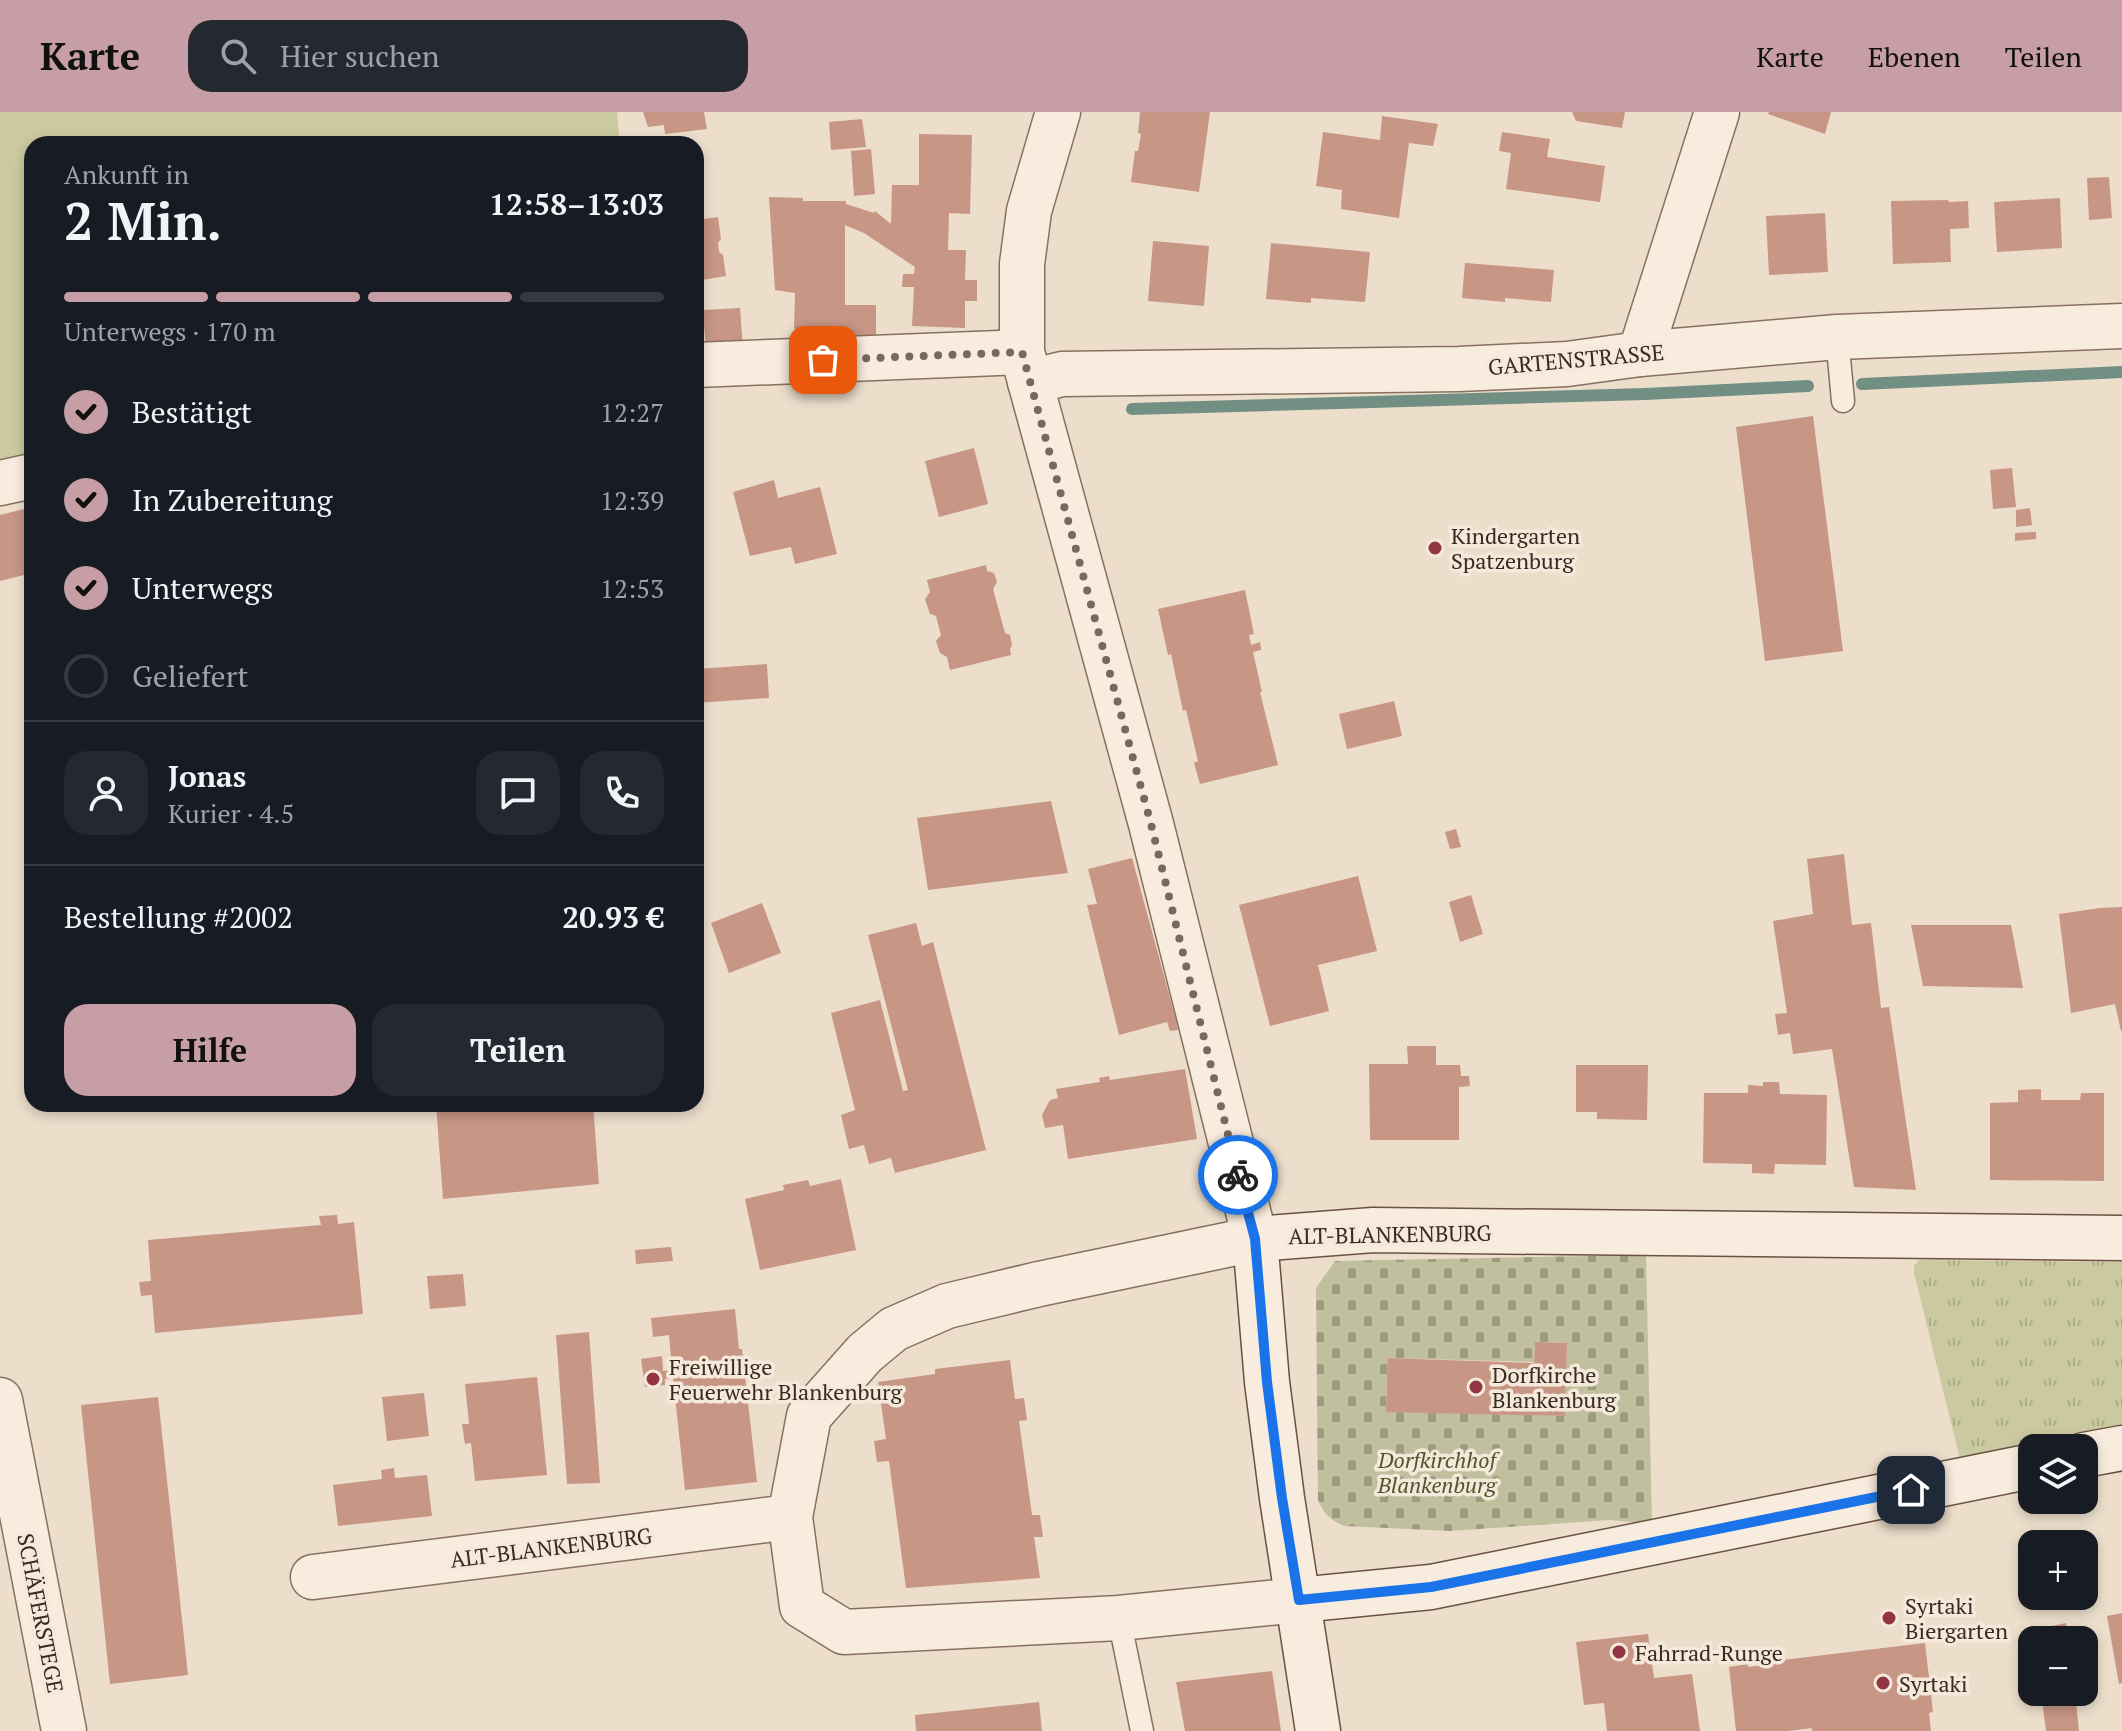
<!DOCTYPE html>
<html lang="de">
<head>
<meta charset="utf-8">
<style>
  :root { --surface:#171b24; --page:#242831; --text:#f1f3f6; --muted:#9ea1a6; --line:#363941; --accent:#c79ea5 }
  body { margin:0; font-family:"PT Serif",serif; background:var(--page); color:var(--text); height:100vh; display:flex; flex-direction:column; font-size:30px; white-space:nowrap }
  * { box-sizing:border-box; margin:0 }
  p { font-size:26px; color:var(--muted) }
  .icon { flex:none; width:44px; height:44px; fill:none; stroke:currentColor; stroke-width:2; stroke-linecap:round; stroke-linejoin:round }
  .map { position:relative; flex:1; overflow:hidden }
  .drawer { position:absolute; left:24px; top:24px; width:680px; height:976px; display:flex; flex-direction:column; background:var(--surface); border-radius:24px; box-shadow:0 4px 12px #0003 }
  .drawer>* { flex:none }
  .tools { position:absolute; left:2018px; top:1322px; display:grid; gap:16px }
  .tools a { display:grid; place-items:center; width:80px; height:80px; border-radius:16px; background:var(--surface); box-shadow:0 4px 12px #0003; font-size:40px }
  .pin { position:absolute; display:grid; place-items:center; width:68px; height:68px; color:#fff; margin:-34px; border-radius:16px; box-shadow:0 4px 12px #0006 }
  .courier { position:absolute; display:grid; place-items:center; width:80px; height:80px; margin:-40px; border:6px solid #1a73e8; border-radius:50%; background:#fff; color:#222; box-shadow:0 2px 10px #0007 }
  .headline em { font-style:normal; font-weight:700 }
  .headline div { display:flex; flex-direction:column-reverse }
  .headline { display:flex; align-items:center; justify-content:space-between; height:136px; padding:0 40px }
  h1 { font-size:52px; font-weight:700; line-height:60px }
  .bar { display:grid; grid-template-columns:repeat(4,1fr); gap:12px 8px; align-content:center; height:96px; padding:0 40px }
  .bar i { height:10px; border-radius:6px; background:var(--line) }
  .bar .current { background:var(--accent) }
  .bar p { grid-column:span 4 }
  .line { display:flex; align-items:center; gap:20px; padding:0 40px; border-top:2px solid var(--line) }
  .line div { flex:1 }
  .round { display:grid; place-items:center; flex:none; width:84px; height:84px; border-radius:24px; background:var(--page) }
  ol { padding:0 40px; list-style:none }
  li { display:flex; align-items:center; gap:24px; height:88px }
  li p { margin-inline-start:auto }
  li .icon { padding:8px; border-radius:50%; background:var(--accent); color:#111; stroke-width:4 }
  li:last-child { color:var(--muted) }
  li i { width:44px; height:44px; border:4px solid var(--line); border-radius:50% }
  .button { display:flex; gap:16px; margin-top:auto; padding:16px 40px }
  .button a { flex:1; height:92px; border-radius:24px; background:var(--accent); color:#111; font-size:32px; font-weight:700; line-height:92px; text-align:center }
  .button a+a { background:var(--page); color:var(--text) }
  header { display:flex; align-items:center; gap:48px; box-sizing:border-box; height:112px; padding:0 40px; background:var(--accent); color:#111 }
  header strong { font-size:38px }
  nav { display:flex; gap:44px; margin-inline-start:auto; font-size:28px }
  .search { width:560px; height:72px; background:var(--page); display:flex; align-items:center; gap:20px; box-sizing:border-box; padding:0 28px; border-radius:24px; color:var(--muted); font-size:30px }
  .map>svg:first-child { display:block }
</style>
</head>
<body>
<header>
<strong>Karte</strong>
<div class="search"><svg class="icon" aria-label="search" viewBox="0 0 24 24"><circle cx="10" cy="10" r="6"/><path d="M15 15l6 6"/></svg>Hier suchen</div>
<nav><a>Karte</a><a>Ebenen</a><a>Teilen</a></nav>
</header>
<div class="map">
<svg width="2122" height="1619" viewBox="0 0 2122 1619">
  <defs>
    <pattern id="grass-tufts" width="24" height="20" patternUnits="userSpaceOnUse" patternTransform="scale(2)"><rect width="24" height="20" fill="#cac99f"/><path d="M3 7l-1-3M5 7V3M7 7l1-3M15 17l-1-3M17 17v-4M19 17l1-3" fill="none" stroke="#aead89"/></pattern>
    <pattern id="cemetery-stones" width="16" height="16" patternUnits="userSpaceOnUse" patternTransform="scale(2)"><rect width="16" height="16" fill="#c0bf9e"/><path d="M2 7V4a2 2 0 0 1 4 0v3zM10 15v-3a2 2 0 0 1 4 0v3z" fill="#9d9b80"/></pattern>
  </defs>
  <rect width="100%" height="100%" fill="#ecdecb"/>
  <path fill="url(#grass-tufts)" d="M1919,1148l203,2v170l-76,16h-14l-72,11 -46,-186v-7z"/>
  <path fill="url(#cemetery-stones)" fill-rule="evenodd" d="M1646,1143l6,269 -42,-4 -160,11 -106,-5c-14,-6 -20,-12 -26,-26l-2,-212 19,-27zM1535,1230l32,1 -2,73 -179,-5 2,-53 146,4z"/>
  <path fill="#cac99f" d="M0,0h617l3,32h-588v319l-32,6z"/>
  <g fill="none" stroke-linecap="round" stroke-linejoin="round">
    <g stroke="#728f84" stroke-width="12">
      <path d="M1862,272l260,-12"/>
      <path d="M1132,297l513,-15 163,-8"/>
    </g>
  </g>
  <g fill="#c79684">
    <path d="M643,0h61l3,17 -42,5 -1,-9 -16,2z"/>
    <path d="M1140,0h70l-11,80 -68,-10 4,-31h3l3,-17 -3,-1z"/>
    <path d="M1572,0h53l-3,16 -46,-7z"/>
    <path d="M1769,0h62l-6,22 -57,-20z"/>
    <path d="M1382,4l56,8 -5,22 -24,-3 -10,75 -58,-9 1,-19 -26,-4 7,-54 57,8z"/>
    <path d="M862,7l4,28 -35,3 -2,-28z"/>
    <path d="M1502,20l48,7 -3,18 58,9 -5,36 -94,-13 5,-36 -12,-2z"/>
    <path d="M919,22l53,1 -2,79 -21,-1 -1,37h18l-1,30h12v21h-12v27l-53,-2 2,-39h-12l1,-13h11l1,-7 -51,-34 -19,-8v80h31v38l-80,2 1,-16h-3l1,-36 -20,-3 -6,-93 34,1v3h43v3l28,9 1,-2 16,13 1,-39h27z"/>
    <path d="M871,37l4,45 -21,2 -3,-45z"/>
    <path d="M2109,65l3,41 -23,2 -2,-42z"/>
    <path d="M2060,86l2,50 -65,4 -3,-50z"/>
    <path d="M1948,88l1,2 19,-1 1,27 -19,1 1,33 -58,2 -2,-63z"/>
    <path d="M1825,101l3,59 -59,3 -3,-59z"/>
    <path d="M718,105l3,22 -3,4 1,9 4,3 3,21 -24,4 -6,8v-68z"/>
    <path d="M1153,129l56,5 -5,60 -56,-5z"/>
    <path d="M1271,131l99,9 -5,50 -54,-4v5l-45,-4z"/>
    <path d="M1465,151l89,7 -3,32 -46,-4v4l-43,-4z"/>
    <path d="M740,196l3,41 -37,2 -3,-41z"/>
    <path d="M1813,304l30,235 -78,10 -29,-234z"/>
    <path d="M974,336l14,56 -49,13 -14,-56z"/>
    <path d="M2012,356l4,39 -23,2 -3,-39z"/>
    <path d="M774,368l4,18 42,-11 17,67 -42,10 -4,-17 -41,9 -17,-64z"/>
    <path d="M32,395v66l-32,8v-66z"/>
    <path d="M2030,396l2,17 -16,2v-17z"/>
    <path d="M2036,420v7l-21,2v-8z"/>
    <path d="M986,453l1,6 7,2 3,9 -4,7 12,44 5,2 2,10 -2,4 1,6 -61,15 -3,-13 -7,-4 -4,-12 5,-6 -5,-19 -6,-2 -5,-15 5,-7 -3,-12z"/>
    <path d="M1245,478l9,44 -5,1 2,10 9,-3 1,8 -8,2 9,40h-2l18,73 -78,19 -6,-21 4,-2 -12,-51 -3,1 -12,-57 -3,1 -10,-46z"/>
    <path d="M767,552l2,34 -73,5v-34z"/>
    <path d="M1394,589l8,35 -55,13 -8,-35z"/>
    <path d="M1051,689l17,72 -140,17 -11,-72z"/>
    <path d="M1456,717l5,18 -11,2 -5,-17z"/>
    <path d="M1844,742l8,71 19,-2 10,85 8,-1 27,183 -62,-3 -22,-138 -39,5 -3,-21 -12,2 -3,-21 12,-1 -14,-92 40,-7 -6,-55z"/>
    <path d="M1132,746l44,162 2,10 -8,1 -3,-9 -48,13 -32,-130 10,-1 -9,-35z"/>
    <path d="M1358,764l19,75 -59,14 11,46 -59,15 -31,-121z"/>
    <path d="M1471,783l12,39 -23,8 -11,-40z"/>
    <path d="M762,791l19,50 -52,20 -18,-50z"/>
    <path d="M2122,795v124h-1l-6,-27 -44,9 -12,-99 41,-6z"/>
    <path d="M916,811l6,23 11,-4 53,208 -91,23 -4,-15 -22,6 -5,-19 -15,4 -8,-34 14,-5 -24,-97 49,-13 23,91 5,-1 -40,-155z"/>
    <path d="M1911,813h100l12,63 -100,-2z"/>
    <path d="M1407,934h29v19h24l1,11h8l1,10 -11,1v53h-89l-1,-76h39z"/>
    <path d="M1576,953h72l-1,55 -50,-1v-7h-21z"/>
    <path d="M1185,957l12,70 -129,20 -5,-34 -18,3 -3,-13 8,-15 8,-2 -2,-9 44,-7 -1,-4 10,-2 1,4z"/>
    <path d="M1763,970h16l1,12 47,1 -1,70 -51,-1 -1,10 -22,-1v-9l-49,-1 1,-70h44v-8l15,1z"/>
    <path d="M2041,977v11h39l1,-7h23v88l-114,-1v-77l28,-1v-12z"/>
    <path d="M436,992h157l6,80 -156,15z"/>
    <path d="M841,1067l15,71 -96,20 -15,-71 39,-9 -1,-5 25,-5 2,6z"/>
    <path d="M337,1103l1,9 16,-2 9,92 -208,19 -3,-38 -11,1 -2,-14 12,-1 -3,-41 173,-15 -2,-9z"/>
    <path d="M671,1135l2,14 -37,3 -1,-14z"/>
    <path d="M463,1162l3,32 -36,3 -3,-33z"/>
    <path d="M735,1197l4,40h3l15,133 -72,8 -12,-112 -8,1v6l-20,2 -4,-28 21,-3 1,15 9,-1 -3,-35 -16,2 -2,-19z"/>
    <path d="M589,1220l11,151 -33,1 -11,-149z"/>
    <path d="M1535,1230l32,1 -2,73 -179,-4 2,-54 146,5z"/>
    <path d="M1010,1248l5,39 9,-1 3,22 -8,1 13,94h8l3,22h-9l6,41 -134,10 -17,-127 -12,1 -3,-21 12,-2 -8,-57 57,-8v-5z"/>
    <path d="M537,1265l10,98 -72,6 -4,-38 -6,1 -3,-20h7l-4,-40z"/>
    <path d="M424,1281l5,43 -42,5 -5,-44z"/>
    <path d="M158,1285l30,278 -78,9 -29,-279z"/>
    <path d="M394,1356l1,10 32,-3 5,41 -94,10 -5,-41 49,-6 -1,-9z"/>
    <path d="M2122,1501v70l-3,1 -12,-68z"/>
    <path d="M2066,1511l2,17h-34l-2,-10z"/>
    <path d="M1648,1522l6,44 38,-4 8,57h-93l-3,-28 -20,2 -8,-63z"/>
    <path d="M1925,1531l8,69 -4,1 2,18h-119v-3l-24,3h-52l-7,-64 19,-3v3l25,-3v-3z"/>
    <path d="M1272,1559l9,60h-96l-9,-49z"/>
    <path d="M2041,1580h34l4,39h-33z"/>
    <path d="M1039,1590l3,29h-126l-1,-16z"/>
  </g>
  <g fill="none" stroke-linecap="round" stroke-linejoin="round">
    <g stroke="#887060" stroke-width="25">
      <g id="lane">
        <path d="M1837,225l6,64"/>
        <path d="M1119,1506l23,113"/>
      </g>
    </g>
    <g stroke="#887060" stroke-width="47">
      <g id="street">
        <path d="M1058,0l-29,99 -7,53v88l129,472 104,415 -216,45 -92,22 -53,23 -29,24 -56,63 -19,101 12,89 42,26 275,-14 180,-18"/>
        <path d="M1640,242l77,-242"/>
        <path d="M696,253l326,-13"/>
        <path d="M1030,270l32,-8 397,-5 108,-5 73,-10 197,-17 285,-11"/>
        <path d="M0,371l32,-7"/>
        <path d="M0,1288l64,331"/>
        <path d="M313,1465l477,-60"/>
      </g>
    </g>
    <g stroke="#6a5143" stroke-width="47">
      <g id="secondary">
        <path d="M2084,1343l38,-7"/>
        <path d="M1299,1488l132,-13 601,-121"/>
        <path d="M1318,1619l-36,-233 -15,-116 -12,-143 118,-9 749,8"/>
      </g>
    </g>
    <use href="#lane" stroke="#f7ecde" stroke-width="22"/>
    <use href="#street" stroke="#f7ecde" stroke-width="44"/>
    <use href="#secondary" stroke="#f7ecde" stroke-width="44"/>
  </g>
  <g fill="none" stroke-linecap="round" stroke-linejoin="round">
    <path stroke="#78695d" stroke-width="8" stroke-dasharray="0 14.4" d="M823,248l199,-8 129,472 87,351"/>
    <path stroke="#1a73e8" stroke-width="10" d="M1238,1063l17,64 12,143 15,116 17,102 132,-13 480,-97"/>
  </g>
  <g fill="#933543" stroke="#f4e9da" stroke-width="3">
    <circle cx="1435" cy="436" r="8"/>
    <circle cx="653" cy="1267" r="8"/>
    <circle cx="1476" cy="1275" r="8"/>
    <circle cx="1889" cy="1506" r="8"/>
    <circle cx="1619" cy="1540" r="8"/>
    <circle cx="1883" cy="1571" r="8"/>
  </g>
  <g text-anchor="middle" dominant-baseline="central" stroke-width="7" stroke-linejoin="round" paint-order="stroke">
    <g font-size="22" fill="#3a2a22" stroke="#f4e9da">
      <text transform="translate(1576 247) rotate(-5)">GARTENSTRASSE</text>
      <text transform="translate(1390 1122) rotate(-1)">ALT-BLANKENBURG</text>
      <text transform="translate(551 1435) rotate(-7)">ALT-BLANKENBURG</text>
      <text transform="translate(41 1501) rotate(79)">SCHÄFERSTEGE</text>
    </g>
    <g font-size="22" fill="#3a2a22" stroke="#f4e9da" text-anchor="start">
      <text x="1451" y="423">Kindergarten<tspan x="1451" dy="25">Spatzenburg</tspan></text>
      <text x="669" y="1254">Freiwillige<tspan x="669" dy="25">Feuerwehr Blankenburg</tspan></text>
      <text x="1492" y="1262">Dorfkirche<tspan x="1492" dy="25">Blankenburg</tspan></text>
      <text x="1905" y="1493">Syrtaki<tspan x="1905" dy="25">Biergarten</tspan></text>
      <text x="1635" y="1540">Fahrrad-Runge</text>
      <text x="1899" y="1571">Syrtaki</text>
    </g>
    <g font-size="22" font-style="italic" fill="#50552b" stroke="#f4e9da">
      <text x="1437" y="1347">Dorfkirchhof<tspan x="1437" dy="25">Blankenburg</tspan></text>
    </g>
  </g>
</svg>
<div class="tools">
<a><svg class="icon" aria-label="layers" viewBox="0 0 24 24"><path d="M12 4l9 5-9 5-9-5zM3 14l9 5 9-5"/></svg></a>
<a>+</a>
<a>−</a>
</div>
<div class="pin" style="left:823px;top:248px;background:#ea580c"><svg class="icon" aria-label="bag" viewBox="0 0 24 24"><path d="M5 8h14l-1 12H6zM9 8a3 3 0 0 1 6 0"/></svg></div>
<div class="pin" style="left:1911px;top:1378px;background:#1f2937"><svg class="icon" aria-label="home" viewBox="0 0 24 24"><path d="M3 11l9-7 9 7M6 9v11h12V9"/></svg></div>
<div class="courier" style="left:1238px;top:1063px"><svg class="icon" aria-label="bike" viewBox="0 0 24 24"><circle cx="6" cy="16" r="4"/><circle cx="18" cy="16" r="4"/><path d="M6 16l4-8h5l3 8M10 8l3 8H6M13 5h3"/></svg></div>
<section class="drawer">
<div class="headline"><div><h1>2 Min.</h1><p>Ankunft in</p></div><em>12:58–13:03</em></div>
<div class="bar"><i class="current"></i><i class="current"></i><i class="current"></i><i></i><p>Unterwegs · 170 m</p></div>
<ol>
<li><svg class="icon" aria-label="check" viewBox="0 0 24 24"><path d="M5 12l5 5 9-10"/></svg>Bestätigt<p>12:27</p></li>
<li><svg class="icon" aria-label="check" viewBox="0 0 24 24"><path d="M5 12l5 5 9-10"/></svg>In Zubereitung<p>12:39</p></li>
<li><svg class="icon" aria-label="check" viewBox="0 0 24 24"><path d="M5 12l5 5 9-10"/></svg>Unterwegs<p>12:53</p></li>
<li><i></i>Geliefert</li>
</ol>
<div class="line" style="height:144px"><a class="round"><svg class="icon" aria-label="person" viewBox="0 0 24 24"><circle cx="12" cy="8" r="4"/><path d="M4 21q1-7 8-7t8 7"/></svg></a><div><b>Jonas</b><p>Kurier · 4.5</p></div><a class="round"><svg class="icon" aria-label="chat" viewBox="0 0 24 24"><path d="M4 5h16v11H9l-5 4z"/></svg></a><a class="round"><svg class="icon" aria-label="phone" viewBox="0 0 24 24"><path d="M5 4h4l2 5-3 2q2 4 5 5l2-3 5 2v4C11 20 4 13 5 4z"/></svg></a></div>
<div class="line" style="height:104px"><div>Bestellung #2002</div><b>20.93 €</b></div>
<div class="button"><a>Hilfe</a><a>Teilen</a></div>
</section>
</div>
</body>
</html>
